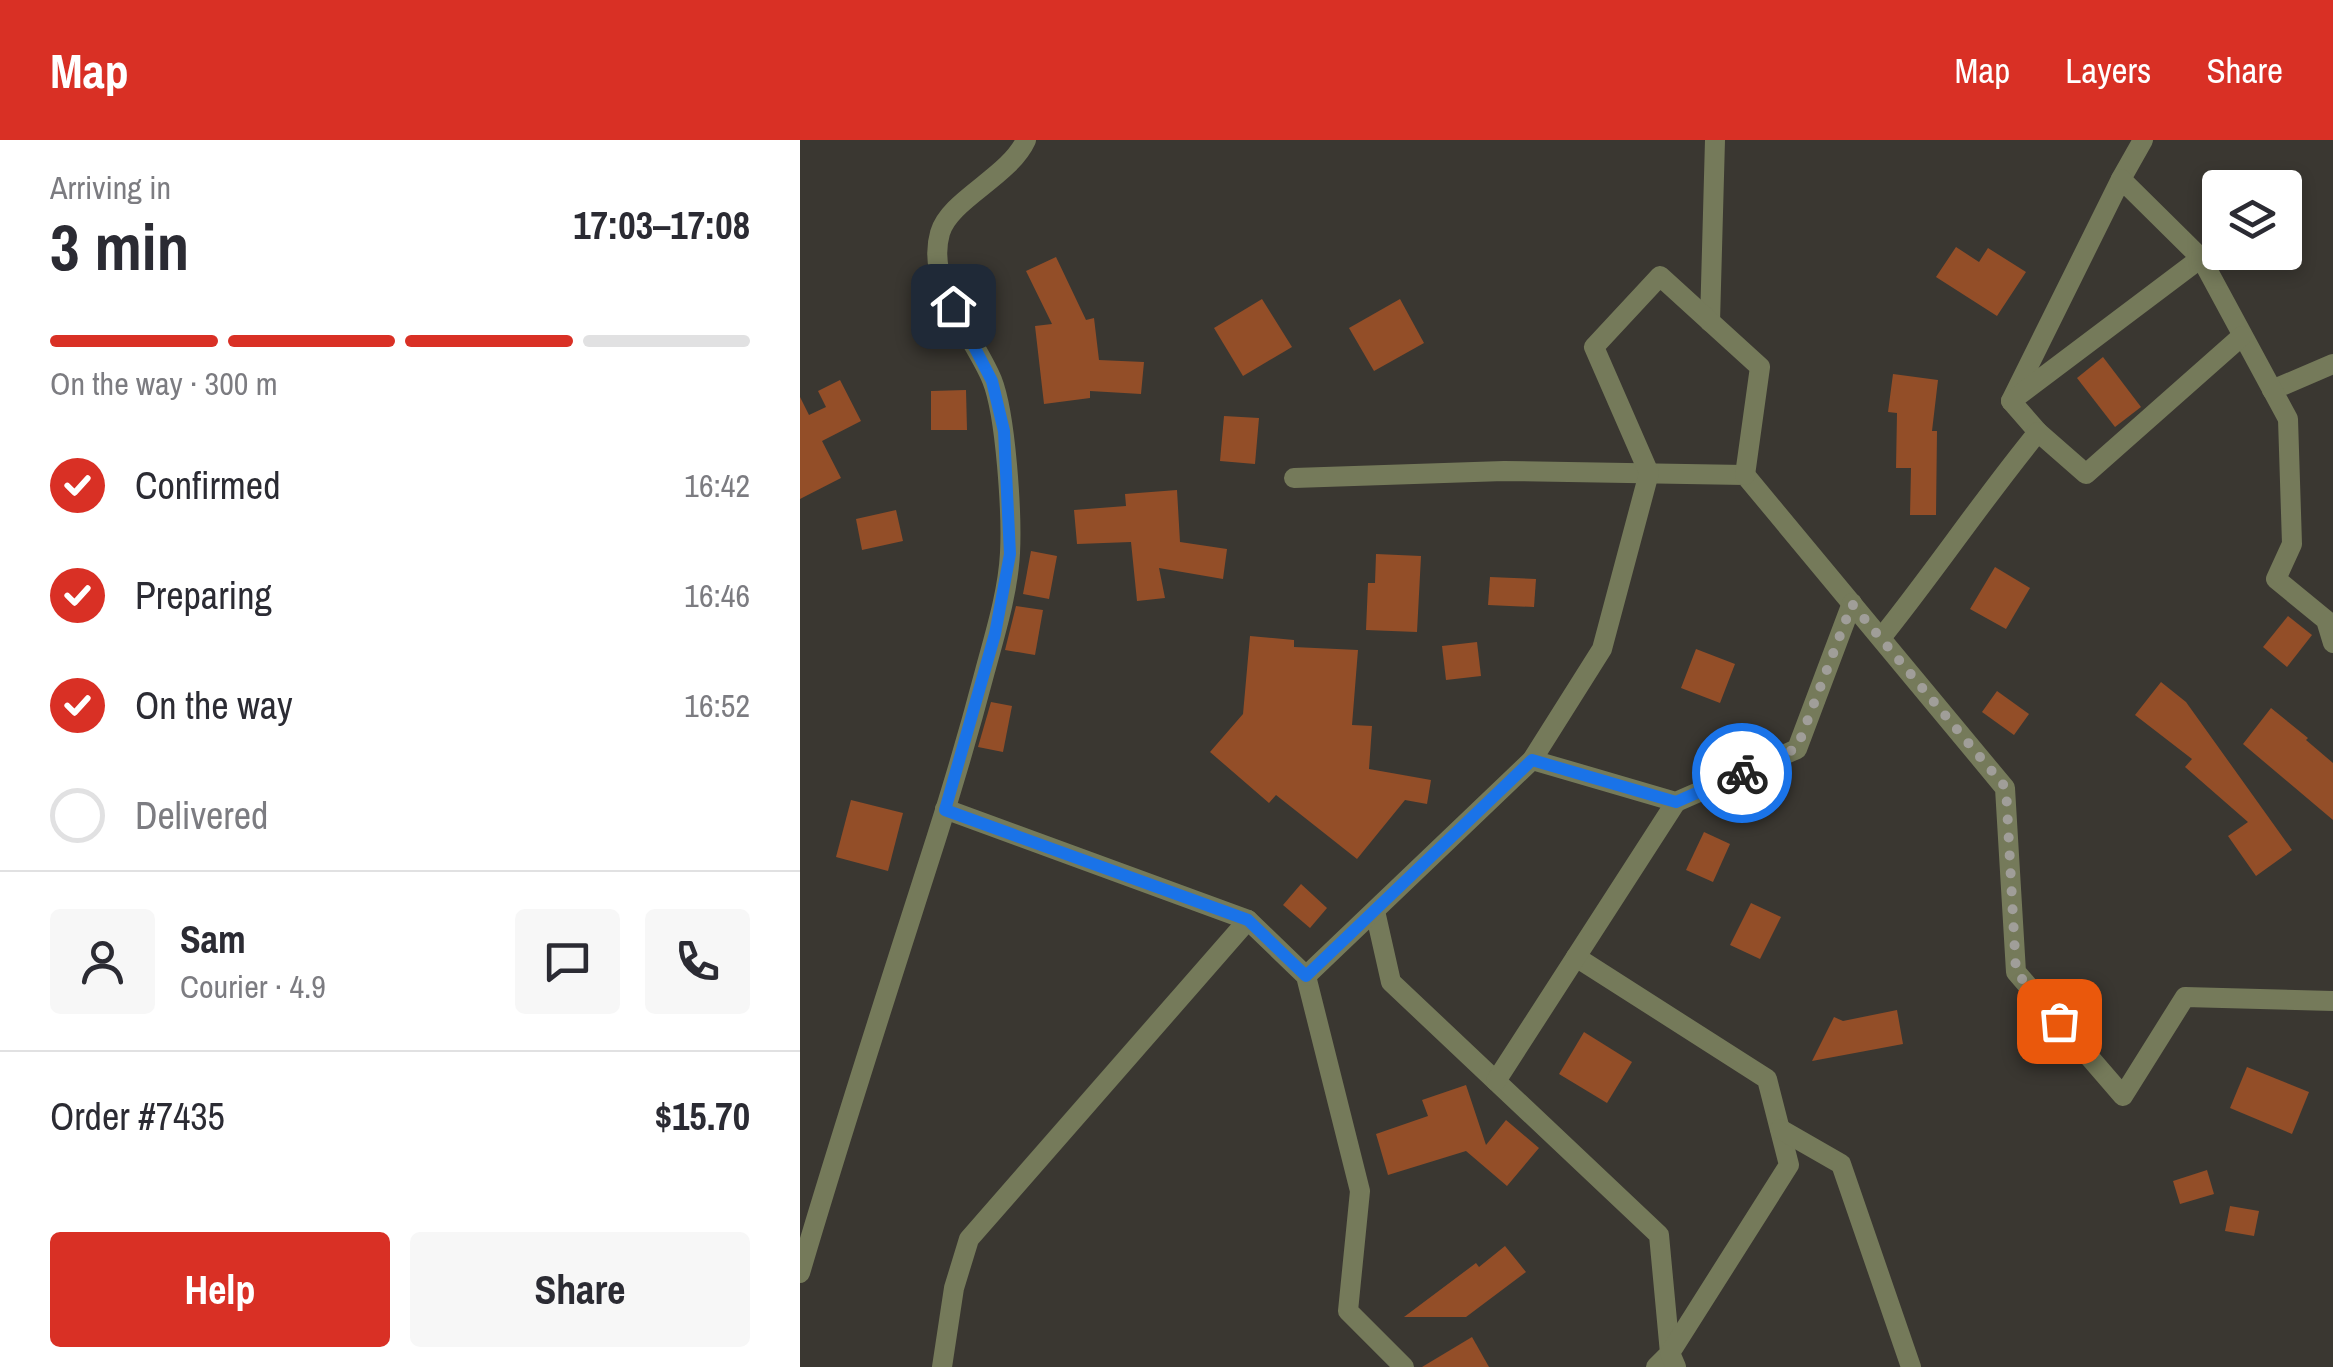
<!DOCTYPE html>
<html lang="en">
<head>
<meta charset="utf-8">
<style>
  :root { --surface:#fff; --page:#f7f7f7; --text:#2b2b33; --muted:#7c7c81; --line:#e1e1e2; --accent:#d93025 }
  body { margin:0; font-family:"Archivo Narrow",sans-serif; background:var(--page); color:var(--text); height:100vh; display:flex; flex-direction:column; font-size:38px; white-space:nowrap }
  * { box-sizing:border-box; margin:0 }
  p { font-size:32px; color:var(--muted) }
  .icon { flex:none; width:55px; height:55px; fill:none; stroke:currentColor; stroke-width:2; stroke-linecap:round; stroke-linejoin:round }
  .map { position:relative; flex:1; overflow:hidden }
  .sheet { display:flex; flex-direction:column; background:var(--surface); width:800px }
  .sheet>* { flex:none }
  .controls { position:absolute; left:1402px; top:30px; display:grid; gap:20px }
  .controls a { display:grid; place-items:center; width:100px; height:100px; border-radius:10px; background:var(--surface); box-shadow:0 5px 15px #0003; font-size:50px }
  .pin { position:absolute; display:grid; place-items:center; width:85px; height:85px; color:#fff; margin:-42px; border-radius:20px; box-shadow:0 5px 15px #0006 }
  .courier { position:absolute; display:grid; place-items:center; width:100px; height:100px; margin:-50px; border:8px solid #1a73e8; border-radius:50%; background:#fff; color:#222; box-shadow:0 2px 12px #0007 }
  .head em { font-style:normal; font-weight:700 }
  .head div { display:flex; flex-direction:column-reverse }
  .head { display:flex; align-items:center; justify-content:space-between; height:170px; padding:0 50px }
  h1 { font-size:65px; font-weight:700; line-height:75px }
  .bar { display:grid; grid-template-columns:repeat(4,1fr); gap:15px 10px; align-content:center; height:120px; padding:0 50px }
  .bar i { height:12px; border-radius:8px; background:var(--line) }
  .bar .current { background:var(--accent) }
  .bar p { grid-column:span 4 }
  .line { display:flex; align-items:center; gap:25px; padding:0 50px; border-top:2px solid var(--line) }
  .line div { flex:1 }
  .round { display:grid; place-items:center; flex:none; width:105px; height:105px; border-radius:10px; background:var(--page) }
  ol { padding:0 50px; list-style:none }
  li { display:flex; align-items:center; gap:30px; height:110px }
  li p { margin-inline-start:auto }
  li .icon { padding:10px; border-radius:50%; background:var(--accent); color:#fff; stroke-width:4 }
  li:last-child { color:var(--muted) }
  li i { width:55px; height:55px; border:5px solid var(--line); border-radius:50% }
  .primary-button { display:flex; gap:20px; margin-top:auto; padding:20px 50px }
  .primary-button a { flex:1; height:115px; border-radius:10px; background:var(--accent); color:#fff; font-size:40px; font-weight:700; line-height:115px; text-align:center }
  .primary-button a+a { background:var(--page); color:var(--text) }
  header { display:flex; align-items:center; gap:60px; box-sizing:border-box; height:140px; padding:0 50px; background:var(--accent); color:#fff }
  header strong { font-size:48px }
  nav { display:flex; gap:55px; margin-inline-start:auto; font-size:35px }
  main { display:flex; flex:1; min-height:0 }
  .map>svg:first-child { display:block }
</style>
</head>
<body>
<header>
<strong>Map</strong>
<nav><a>Map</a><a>Layers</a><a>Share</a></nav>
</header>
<main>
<section class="sheet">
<div class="head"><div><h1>3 min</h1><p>Arriving in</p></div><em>17:03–17:08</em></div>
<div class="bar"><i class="current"></i><i class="current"></i><i class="current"></i><i></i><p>On the way · 300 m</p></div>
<ol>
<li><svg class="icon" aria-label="check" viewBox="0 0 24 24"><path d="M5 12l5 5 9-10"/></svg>Confirmed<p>16:42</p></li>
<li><svg class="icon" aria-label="check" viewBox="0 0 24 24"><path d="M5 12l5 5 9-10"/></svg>Preparing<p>16:46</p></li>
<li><svg class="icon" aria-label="check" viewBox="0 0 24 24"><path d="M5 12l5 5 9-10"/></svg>On the way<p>16:52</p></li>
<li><i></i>Delivered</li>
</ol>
<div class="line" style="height:180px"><a class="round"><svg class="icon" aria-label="person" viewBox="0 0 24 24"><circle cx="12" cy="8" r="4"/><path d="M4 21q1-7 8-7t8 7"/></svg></a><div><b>Sam</b><p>Courier · 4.9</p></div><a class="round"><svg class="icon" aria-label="chat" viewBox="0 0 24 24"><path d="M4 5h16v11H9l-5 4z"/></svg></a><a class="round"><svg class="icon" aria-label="phone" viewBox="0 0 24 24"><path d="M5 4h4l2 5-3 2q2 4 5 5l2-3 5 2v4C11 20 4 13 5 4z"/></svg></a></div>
<div class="line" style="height:130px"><div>Order #7435</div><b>$15.70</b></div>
<div class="primary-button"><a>Help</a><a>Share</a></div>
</section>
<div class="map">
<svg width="1533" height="1227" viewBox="0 0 1533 1227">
  <rect width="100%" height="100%" fill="#3a3731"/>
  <g fill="#934e28">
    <path d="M1156,107l23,15 9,-14 38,24 -29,44 -61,-39z"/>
    <path d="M256,117l30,63 8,-2 5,42 45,2 -3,32 -51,-3v7l-46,6 -9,-78 17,-2 -26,-53z"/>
    <path d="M462,159l30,48 -49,29 -29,-48z"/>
    <path d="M600,159l24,44 -50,28 -25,-43z"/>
    <path d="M1303,217l38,50 -26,20 -38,-49z"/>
    <path d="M1093,234l45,6 -6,51h5l-1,84h-26l1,-47h-15l1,-55 -9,-1z"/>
    <path d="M40,240l21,41 -39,20 19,37 -41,21v-102l9,18 17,-8 -8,-16z"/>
    <path d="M166,250l1,40h-36v-39z"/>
    <path d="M424,276l35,2 -4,46 -35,-3z"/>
    <path d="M377,350l3,52 47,7 -4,30 -64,-11 6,30 -28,3 -6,-59 -54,2 -3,-34 52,-4 -1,-12z"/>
    <path d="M96,370l7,31 -41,9 -6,-31z"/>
    <path d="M231,411l26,5 -8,43 -26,-5z"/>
    <path d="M576,414l45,2 -4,76 -51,-2 2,-47h7z"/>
    <path d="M1195,427l35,21 -24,41 -36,-20z"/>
    <path d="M690,437l46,2 -2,28 -46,-2z"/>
    <path d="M216,466l27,4 -8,45 -30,-5z"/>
    <path d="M1488,476l24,19 -25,32 -24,-20z"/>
    <path d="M450,496l44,4v7l64,3 -6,75 20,1 -3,43 62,11 -4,24 -22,-4 -48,59 -81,-64 -7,8 -59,-51 33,-38z"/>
    <path d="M677,502l4,34 -35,4 -4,-34z"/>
    <path d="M896,509l39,15 -15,39 -39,-15z"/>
    <path d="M1361,542l25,20 106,148 -36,26 -28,-40 20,-14 -63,-55 7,-8 -57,-44z"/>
    <path d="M1197,551l32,23 -15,21 -32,-23z"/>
    <path d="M191,562l21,4 -9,46 -25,-5z"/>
    <path d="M1471,568l37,30 -2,2 27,23v57l-90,-76z"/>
    <path d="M51,660l52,13 -15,58 -52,-14z"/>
    <path d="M904,692l26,12 -17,38 -27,-12z"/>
    <path d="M501,744l26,24 -17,20 -27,-23z"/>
    <path d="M951,763l30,14 -21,42 -30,-14z"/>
    <path d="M1097,870l6,34 -91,17 22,-44 9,4z"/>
    <path d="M784,892l48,30 -25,41 -48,-29z"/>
    <path d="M1447,927l62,25 -17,42 -62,-26z"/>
    <path d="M666,945l20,60 20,-25 33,28 -32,38 -41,-35 -78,24 -12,-41 52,-18 -6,-16z"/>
    <path d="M1407,1030l7,24 -34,10 -7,-23z"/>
    <path d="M1430,1066l29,5 -5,25 -29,-5z"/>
    <path d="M705,1106l21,26 -60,45h-62l72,-54 3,4z"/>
    <path d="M672,1197l17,30h-67z"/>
  </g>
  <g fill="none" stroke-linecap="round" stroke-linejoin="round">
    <g stroke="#757a5a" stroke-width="20">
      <path d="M1321,39l22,-39"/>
      <path d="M910,182l5,-182"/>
      <path d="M1472,250l61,-26"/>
      <path d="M1211,261l110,-222 80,79 87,161 4,125 -16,35 50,41 7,23"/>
      <path d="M1238,292l-27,-31 190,-143"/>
      <path d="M494,338l210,-7 241,4 260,313 11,184 107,124 62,-99 148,4"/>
      <path d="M1081,498c54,-67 102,-139 157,-206l48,42 156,-138"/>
      <path d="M732,620l144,42 121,-53 55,-146"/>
      <path d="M145,669l303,111 58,56 54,215 -12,120 56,56"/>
      <path d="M575,771l16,71 268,253 11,118 -14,14"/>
      <path d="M776,817l191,122 22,86 -119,188 6,14"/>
      <path d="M506,836l226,-216 70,-111 47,-176 -55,-126 66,-71 100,91 -15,108"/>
      <path d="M696,941l180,-279"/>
      <path d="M980,989l61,35 70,203"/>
      <path d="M0,1133c43,-146 90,-290 136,-434 18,-56 34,-111 49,-168 10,-37 23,-79 25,-118 2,-39 -4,-138 -18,-173 -18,-44 -67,-95 -52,-147 9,-33 69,-56 86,-93"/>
      <path d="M142,1227l12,-79 15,-49 279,-319"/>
    </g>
  </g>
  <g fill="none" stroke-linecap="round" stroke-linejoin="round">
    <path stroke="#a09e99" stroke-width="10" stroke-dasharray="0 18" d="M942,633l55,-25 55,-144 154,184 10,184 43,49"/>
    <path stroke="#1a73e8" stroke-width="12" d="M153,166l39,75 12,50 6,123 -15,80 -50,176 303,110 58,56 226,-216 144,42 66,-29"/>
  </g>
</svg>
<div class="controls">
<a><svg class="icon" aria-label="layers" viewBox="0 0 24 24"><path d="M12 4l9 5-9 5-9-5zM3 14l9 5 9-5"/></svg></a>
</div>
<div class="pin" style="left:1259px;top:881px;background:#ea580c"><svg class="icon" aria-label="bag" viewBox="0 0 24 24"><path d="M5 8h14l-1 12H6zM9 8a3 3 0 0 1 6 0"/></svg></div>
<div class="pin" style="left:153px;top:166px;background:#1f2937"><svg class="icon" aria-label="home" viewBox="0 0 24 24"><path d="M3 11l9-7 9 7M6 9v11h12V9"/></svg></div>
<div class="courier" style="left:942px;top:633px"><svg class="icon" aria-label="bike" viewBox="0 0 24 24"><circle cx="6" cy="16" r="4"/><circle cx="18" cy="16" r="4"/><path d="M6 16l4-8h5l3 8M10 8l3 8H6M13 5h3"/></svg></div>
</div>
</main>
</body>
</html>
